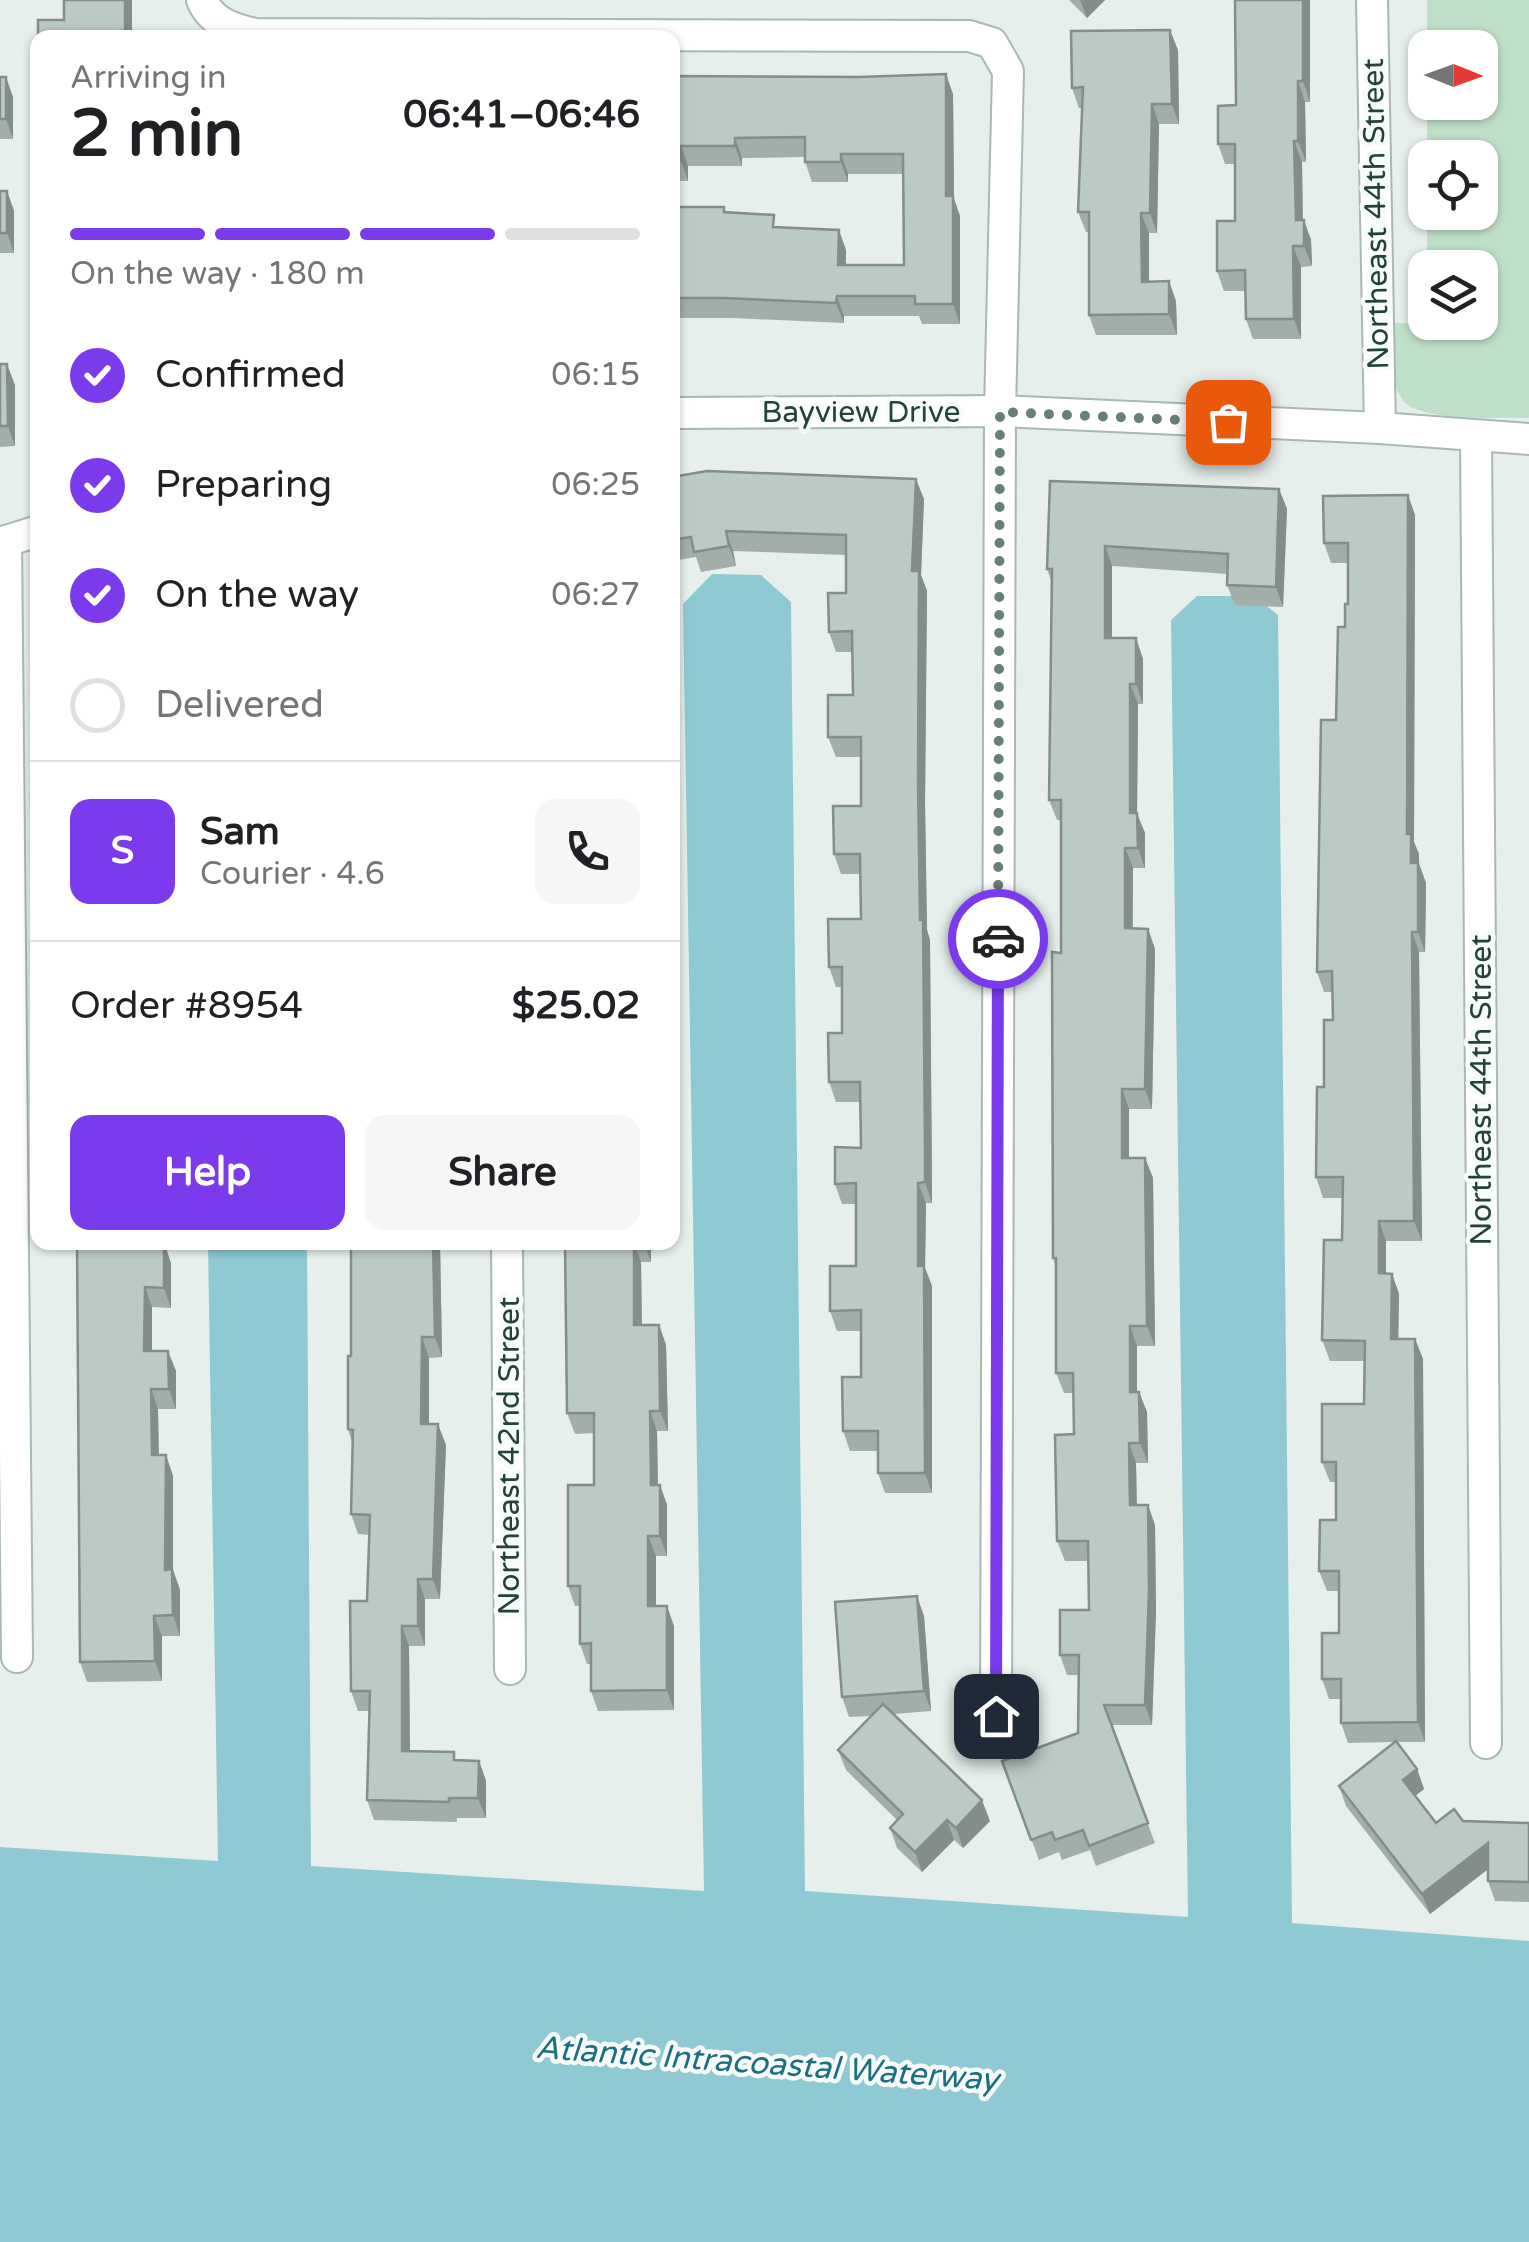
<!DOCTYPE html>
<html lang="en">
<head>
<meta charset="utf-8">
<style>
  :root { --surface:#fff; --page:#f6f6f6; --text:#202124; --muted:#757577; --line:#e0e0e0; --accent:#7c3aed }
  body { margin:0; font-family:"Varela Round",sans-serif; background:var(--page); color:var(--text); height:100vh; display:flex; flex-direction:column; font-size:38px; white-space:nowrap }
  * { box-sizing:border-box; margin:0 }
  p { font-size:32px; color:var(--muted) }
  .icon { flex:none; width:55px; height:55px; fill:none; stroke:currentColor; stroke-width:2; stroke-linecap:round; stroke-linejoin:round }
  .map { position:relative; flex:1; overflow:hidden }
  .drawer { position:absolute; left:30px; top:30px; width:650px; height:1220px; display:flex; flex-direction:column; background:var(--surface); border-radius:20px; box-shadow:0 2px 8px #0004 }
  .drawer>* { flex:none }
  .needle { width:65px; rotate:91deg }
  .buttons { position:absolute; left:1408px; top:30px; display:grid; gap:20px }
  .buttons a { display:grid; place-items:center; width:90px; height:90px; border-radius:20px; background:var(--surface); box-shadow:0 2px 8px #0004; font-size:50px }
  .pin { position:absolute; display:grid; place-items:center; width:85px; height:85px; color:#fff; margin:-42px; border-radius:20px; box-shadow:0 5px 15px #0006 }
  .courier { position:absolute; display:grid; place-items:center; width:100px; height:100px; margin:-50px; border:8px solid #7c3aed; border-radius:50%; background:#fff; color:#222; box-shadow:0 2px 12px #0007 }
  .summary em { font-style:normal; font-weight:700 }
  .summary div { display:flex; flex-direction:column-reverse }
  .summary { display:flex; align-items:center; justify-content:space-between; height:170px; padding:0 40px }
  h1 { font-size:65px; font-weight:700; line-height:75px }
  .bar { display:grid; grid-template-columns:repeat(4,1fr); gap:15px 10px; align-content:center; height:120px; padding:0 40px }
  .bar i { height:12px; border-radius:8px; background:var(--line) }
  .bar .selected { background:var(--accent) }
  .bar p { grid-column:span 4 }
  .line { display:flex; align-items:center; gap:25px; padding:0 40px; border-top:2px solid var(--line) }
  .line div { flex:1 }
  .round { display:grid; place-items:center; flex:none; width:105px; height:105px; border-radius:20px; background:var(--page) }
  ol { padding:0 40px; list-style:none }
  li { display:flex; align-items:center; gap:30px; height:110px }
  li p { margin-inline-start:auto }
  li .icon { padding:10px; border-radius:50%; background:var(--accent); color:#fff; stroke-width:4 }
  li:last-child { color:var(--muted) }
  li i { width:55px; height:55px; border:5px solid var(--line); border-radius:50% }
  .primary-button { display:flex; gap:20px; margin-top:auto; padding:20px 40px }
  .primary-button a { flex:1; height:115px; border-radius:20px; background:var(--accent); color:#fff; font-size:40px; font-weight:700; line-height:115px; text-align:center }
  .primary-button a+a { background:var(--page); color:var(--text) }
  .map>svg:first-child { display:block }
</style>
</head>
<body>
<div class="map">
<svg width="1529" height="2242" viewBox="0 0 1529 2242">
  <rect width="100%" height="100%" fill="#e6efeb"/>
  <path fill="#bfe0c8" d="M1427,0h102v418c-28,-1 -112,5 -127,-19 -14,-20 -9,-53 -10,-76l88,-1v-54l-53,-1v-54l53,-1v-54l-53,-1v-54l53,-1v-54l-53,-1z"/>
  <path fill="#8ec9d4" d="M712,574l49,1 30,27 14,1289 383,26 -17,-1297 26,-24h57l24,19 14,1308 237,18v301h-1529v-395l218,14 -10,-618h99l4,623 393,25 -21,-1287z"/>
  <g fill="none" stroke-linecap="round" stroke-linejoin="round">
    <g stroke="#a8b8b2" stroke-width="34">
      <g id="minor">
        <path d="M202,0c9,22 31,29 53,34l714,2 23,7 16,28 -8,340 -4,1305"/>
        <path d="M1372,0l8,428"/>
        <path d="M1476,437l10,1306"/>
        <path d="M6,541l11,1116"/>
        <path d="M507,1242l3,427"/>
      </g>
    </g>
    <g stroke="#a8b8b2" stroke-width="34">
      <g id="tertiary">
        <path d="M672,413l328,-2 380,17 149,11"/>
        <path d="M0,543l38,-12"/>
      </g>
    </g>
    <use href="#minor" stroke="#fff" stroke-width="30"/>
    <use href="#tertiary" stroke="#fff" stroke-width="30"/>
  </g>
  <g fill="#a1aea9">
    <path d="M1069,0h36l-18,18z"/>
    <path d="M1235,0h75v102h-5l1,60h-4l1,58 8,20 1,26 -11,1v72h-48l-7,-20 -1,-28h-21l-7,-20 18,-50v-57h-10l-7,-20 18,-39z"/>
    <path d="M1178,50l1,74h-20l-2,109h-8v49l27,19 1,34h-81l-7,-20v-83h-3l-8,-20 4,-104h-3l-7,-20z"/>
    <path d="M672,76l281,18 1,105 6,17v108h-38l-3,-8h-75v7l-112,-5h-60v-76h6l46,-35 2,6 52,14 68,23v15h58l-1,-91h-55v8h-36l-7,-20v-5l-63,1v8h-54v15h-16z"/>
    <path d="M0,77l13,20v42h-13z"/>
    <path d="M0,191h7l7,20v42h-14z"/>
    <path d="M0,364l15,21v61l-15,1z"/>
    <path d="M672,477l252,22 -3,76 6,16 -2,212 2,127 3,10 2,228v35h-6l-1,65 7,18v207h-47l-7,-20v-22h-28l-7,-20 18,-54v-46h-24l-7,-20 26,-45v-62h-14l-7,-20 26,-36 -1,-46h-24l-7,-20 13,-49v-46h-6l-7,-20 32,-48 -1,-45h-19l-7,-20 27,-48v-49h-25l-8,-20 25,-42 -1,-43h-16l-7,-20 17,-39v-38l-113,-4 3,15 -35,6 -5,-15 -24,4z"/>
    <path d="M1050,481l229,8 8,20 -4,98 -48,-2 -8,-20 1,-11 -116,-8v72h24l7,21v45h-5l-1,110 8,19v35h-12v61h15l7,20 -3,160h-23v49h16l8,20 2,168h-18v46h2l8,20 1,51h-12l1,42 18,20 1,86 -4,114h-41l44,118 -59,23 -6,-16 -28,10 -3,-8 -20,8 -37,-99 76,-28 1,-58h-12l-7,-20 29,-45 -1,-49h-23l-8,-20 17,-107 -1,-41h-9l-8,-20v-105l-3,-10 8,-305v-133h-4l-8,-20 3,-217 -5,-14z"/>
    <path d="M1415,515l-1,327 5,12v10l7,19 -1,69h-6l3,289h-36v33h6l7,20 -1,45h17l8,20 2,383h-29l21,27 7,20 -9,7 21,27 27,-2 66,2v79l-34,-1 -7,-20v-12l-58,45 -84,-108 -7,-20 55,-44 -46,1 -7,-20v-24h-12l-7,-20 17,-46v-42h-12l-8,-20 17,-51v-38h-6l-8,-20 42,-58 1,-43h-35l-8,-21 20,-100 1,-42h-20l-7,-21 8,-90 9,-67 -1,-28h-8l-7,-20 19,-252 9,-93 3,-23v-41h-17l-7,-20z"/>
    <path d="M77,1242l94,21v45l-19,-1v44l24,20v38h-18l1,46h7l7,21v94l7,20v46h-18v45l-75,1 -7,-20z"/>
    <path d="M440,1242l2,115 -13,1v66l17,21 -6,154h-15v47h-16l1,105 47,9 22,1 7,20v37h-29v4l-83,-2 -7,-20 2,-89h-11l-7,-20 16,-90 2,-66 -11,-1 -7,-20 1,-72 -4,-13z"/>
    <path d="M562,1242h89v20h-10l1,63h17l7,20 2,86h-11l1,54h2l7,20v51h-11v50l18,20v84l-76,1 -7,-20v-27h-4l-7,-20v-38h-5l-7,-20 26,-101v-52l-19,1 -8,-21 -2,-162z"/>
    <path d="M924,1616l7,95 -37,3 96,107 -27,27 -9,-8 -32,32 -25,-24 -7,-20 7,-8 -51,-50 -8,-20 33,-34 -22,1 -7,-20z"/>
  </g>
  <g fill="#838d89">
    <rect x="125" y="0" width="7" height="38"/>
    <path d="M1080,0h25l-18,18z"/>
    <path d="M1303,0h7v102l-7,-21z"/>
    <path d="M1170,30l8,20 1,74 -7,-20z"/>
    <path d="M946,74l7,20 1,105 6,17v108l-7,-20 -7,-108z"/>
    <path d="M6,77l7,20v42l-7,-20z"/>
    <path d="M1298,81l7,21 1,60 -8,-21z"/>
    <path d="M1152,104l7,20 -2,109 -7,-20z"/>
    <path d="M735,138l7,20v8l-7,-20z"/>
    <path d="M1294,141l8,21 1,78 -7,-20z"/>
    <path d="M681,146l7,20v15l-7,-20z"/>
    <path d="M841,154l7,20v8l-7,-20z"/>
    <path d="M7,191l7,20v42l-7,-20z"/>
    <path d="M1141,213l8,20v69l-7,-20z"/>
    <path d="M1304,220l7,20 1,26 -8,-20z"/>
    <path d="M839,230l7,20 -1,35 -7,-20z"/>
    <path d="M1293,246l8,21v72l-7,-20z"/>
    <path d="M1169,281l7,20 1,34 -8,-21z"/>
    <path d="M837,296l7,20v7l-8,-20z"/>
    <path d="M7,364l8,21v61l-7,-20z"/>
    <path d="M916,479l8,20 -3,76 6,16 -2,212 2,127 3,10 2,263 -7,-21 -13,-611z"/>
    <path d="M1279,489l8,20 -4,98 -7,-20z"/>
    <path d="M1408,495l7,20 -1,327 5,12v10l7,19 -1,69 -7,-20 -11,-98z"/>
    <path d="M726,531l7,20 3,15 -7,-20z"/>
    <path d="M1105,546l7,20v93l-7,-21z"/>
    <path d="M1136,638l7,21v45l-7,-20z"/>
    <path d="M1130,684l8,20 -1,110 8,19v35l-7,-20 -8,-35z"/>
    <path d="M1125,848l8,20 -1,81 -7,-21z"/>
    <path d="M1148,929l7,20 -3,160 -7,-20z"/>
    <path d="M1412,932l7,20 3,289 -8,-20z"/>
    <path d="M1122,1089l7,20v69l-7,-20z"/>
    <path d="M1145,1158l8,20 2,168 -8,-20z"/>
    <path d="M918,1183l8,20 -1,65 7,18v207l-7,-20 -7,-207z"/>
    <path d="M1379,1221l7,20v53l-7,-21z"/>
    <path d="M164,1242l7,21v45l-7,-20z"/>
    <path d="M433,1242h7l2,115 -7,-20z"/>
    <path d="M634,1242l7,20 1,83 -8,-20z"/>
    <path d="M644,1242h7v20z"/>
    <path d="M1392,1274l7,20 -1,65 -7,-20z"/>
    <path d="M145,1287l7,20v64l-8,-20z"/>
    <path d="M659,1325l7,20 2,86 -8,-20z"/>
    <path d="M1130,1326l7,20v66l-7,-20z"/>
    <path d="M422,1337l7,21v86l-8,-20z"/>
    <path d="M1415,1339l8,20 2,383 -7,-20z"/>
    <path d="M168,1351l8,20v38l-7,-20z"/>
    <path d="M151,1389l7,20 1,67 -7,-21z"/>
    <path d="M1139,1392l8,20 1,51 -8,-20z"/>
    <path d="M650,1411l7,20 1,74 -7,-20z"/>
    <path d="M438,1424l8,21 -6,154 -7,-20z"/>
    <path d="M1129,1443l7,20 1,63 -7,-21z"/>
    <path d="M166,1455l7,21v94l7,20v46l-7,-21 -8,-45z"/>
    <path d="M660,1485l7,20v51l-7,-20z"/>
    <path d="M1148,1505l7,20 1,86 -4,114 -7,-20z"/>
    <path d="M648,1536l8,20v71l-8,-21z"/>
    <path d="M418,1579l7,20v47l-7,-20z"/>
    <path d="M917,1596l7,20 7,95 -7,-20z"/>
    <path d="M667,1606l7,20v84l-7,-20z"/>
    <path d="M154,1616l8,20v45l-7,-20z"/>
    <path d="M402,1626l7,20 1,125 -8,-20z"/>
    <path d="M479,1761l7,20v37l-8,-20z"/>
    <path d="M1417,1769l7,20 -14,11 -7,-20z"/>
    <path d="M982,1800l8,21 -27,27 -7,-20z"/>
    <path d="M947,1820l7,20 -32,32 -7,-20z"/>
    <path d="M1488,1843l8,20 -66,51 -8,-20z"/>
  </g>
  <g fill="#bbcac4" stroke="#838d89" stroke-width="2.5">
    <path d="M64,0h61v38h-87v-18h26z"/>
    <path d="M1235,0h68v81h-5v60h-4l2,79h8v26h-11l1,73h-48l-1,-49 -28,1v-50h18v-77h-17v-38l18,-1z"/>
    <path d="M1170,30l2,74h-20l-2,109h-9l1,69 27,-1v33l-80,1v-103h-11l5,-125 -11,1 -1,-57z"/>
    <path d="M946,74v122h7v108h-38v-8h-78l-1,7 -112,-5h-52v-56h6v-35h46v5l50,3 -1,12 66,3 -1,35h66l-1,-111h-62v8h-36v-25l-70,1v8h-54v15h-9v-85l186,1z"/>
    <rect x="0" y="77" width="6" height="42"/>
    <rect x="0" y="191" width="7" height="42"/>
    <path d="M0,364h7l1,62h-8z"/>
    <path d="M707,471l209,8 -4,92h7l-1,212 2,137h3l2,228v34l-7,1v83h6l1,207h-47v-42h-35l-1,-54h19v-67l-31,1v-45h26v-83l-21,1v-37l26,1 -1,-66h-31l-1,-49h14v-66h-13l-1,-48h33l-1,-65h-26l-1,-48h28v-69h-33v-42h25l-1,-64 -23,1 -1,-39h18v-58l-120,-4 3,15 -35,6 -3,-15 -19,3v-63z"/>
    <path d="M1050,481l229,8 -3,98 -49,-2 1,-31 -123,-8v92h31v46h-6v129h7l1,35h-13v80l23,1 -3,160h-23v69h23l2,168h-17v66h9l1,51h-11l1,62h18l1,86 -4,114h-41l44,118 -59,23 -6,-16 -28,10 -3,-8 -21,8 -29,-79 76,-28 1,-78h-19v-45h29l-1,-69h-31l-2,-106 19,-1 -1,-61h-17v-115h-3l-1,-306 9,1v-153h-12l3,-231h-5z"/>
    <path d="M1408,495l-1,339h4v29h7v69h-6l2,289h-35v52l13,1 -1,65h24l3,383 -77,1v-44h-19v-46h17v-62h-20l1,-51h16v-58h-14v-58h42l1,-63 -43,-1 2,-100h18l1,-63h-27l1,-90h7v-67h9l-1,-49 -15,1 4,-252h15l2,-93h7v-23h3v-61h-24l-1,-47z"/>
    <path d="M77,1242h87v46l-19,-1 -1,64h24l1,38h-18l1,66h14l-1,115 7,-1 1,46 -19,1 1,45 -75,1z"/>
    <path d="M351,1242h82l2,95h-13l-1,87h17l-5,155h-15v47h-16v125l52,1v8l25,1 -1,37h-29v4l-82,-2 3,-109h-19l-1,-90h17l3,-86 -19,-1 2,-84 -5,-1v-73h3z"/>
    <path d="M565,1242h69v83h25l1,86h-10l1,74h9v51h-12v70h19v84l-76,1v-48l-11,1v-58h-12v-101h26v-72h-27z"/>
    <path d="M917,1596l7,95 -82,6 -7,-95z"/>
    <path d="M883,1704l99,96 -26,28 -9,-8 -32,32 -25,-24 13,-14 -65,-64z"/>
    <path d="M1396,1741l21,28 -14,11 33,43 18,-14 9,12 66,2v59l-41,-1v-38l-66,51 -83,-108z"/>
  </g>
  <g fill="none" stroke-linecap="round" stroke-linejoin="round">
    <path stroke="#687f78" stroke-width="10" stroke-dasharray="0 18" d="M998,939l2,-527 228,10"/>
    <path stroke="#7c3aed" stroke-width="12" d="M996,1716l2,-777"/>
  </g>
  <g text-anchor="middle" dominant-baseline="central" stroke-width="9" stroke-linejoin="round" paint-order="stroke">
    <g font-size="30" fill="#24423a" stroke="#f7fbf9">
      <text transform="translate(1376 214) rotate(-91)">Northeast 44th Street</text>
      <text x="861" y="412">Bayview Drive</text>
      <text transform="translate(1481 1090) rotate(-90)">Northeast 44th Street</text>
      <text transform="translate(509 1456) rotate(-90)">Northeast 42nd Street</text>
    </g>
    <g font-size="32" font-style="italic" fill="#1c6f80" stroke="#f7fbf9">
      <text transform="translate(767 2064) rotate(4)">Atlantic Intracoastal Waterway</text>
    </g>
  </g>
</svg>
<div class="buttons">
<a><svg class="needle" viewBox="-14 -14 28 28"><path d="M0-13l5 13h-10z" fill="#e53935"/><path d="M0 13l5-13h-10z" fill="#757577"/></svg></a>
<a><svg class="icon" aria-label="locate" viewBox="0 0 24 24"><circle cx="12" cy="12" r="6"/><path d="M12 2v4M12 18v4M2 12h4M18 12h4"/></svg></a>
<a><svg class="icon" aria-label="layers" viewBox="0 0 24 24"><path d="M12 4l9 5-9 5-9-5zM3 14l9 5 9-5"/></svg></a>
</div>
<div class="pin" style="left:1228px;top:422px;background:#ea580c"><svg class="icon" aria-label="bag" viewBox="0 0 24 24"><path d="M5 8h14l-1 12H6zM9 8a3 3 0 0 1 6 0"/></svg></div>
<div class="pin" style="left:996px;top:1716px;background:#1f2937"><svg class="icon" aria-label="home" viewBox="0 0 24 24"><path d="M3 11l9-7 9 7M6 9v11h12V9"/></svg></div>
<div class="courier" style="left:998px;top:939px"><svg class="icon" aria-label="car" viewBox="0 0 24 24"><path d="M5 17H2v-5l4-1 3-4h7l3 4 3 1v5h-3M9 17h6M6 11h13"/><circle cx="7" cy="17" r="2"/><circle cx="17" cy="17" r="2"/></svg></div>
<section class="drawer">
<div class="summary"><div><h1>2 min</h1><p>Arriving in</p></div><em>06:41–06:46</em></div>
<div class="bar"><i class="selected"></i><i class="selected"></i><i class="selected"></i><i></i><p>On the way · 180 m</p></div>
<ol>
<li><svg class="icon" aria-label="check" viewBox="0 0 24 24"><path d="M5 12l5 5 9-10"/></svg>Confirmed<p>06:15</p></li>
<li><svg class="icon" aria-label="check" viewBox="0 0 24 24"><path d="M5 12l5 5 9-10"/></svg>Preparing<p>06:25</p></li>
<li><svg class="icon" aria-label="check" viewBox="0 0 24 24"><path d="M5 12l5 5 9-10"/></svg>On the way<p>06:27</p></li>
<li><i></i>Delivered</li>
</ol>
<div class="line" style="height:180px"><b class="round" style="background:var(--accent);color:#fff">S</b><div><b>Sam</b><p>Courier · 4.6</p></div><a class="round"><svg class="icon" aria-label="phone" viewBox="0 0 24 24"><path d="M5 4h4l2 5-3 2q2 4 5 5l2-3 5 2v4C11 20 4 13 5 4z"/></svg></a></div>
<div class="line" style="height:130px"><div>Order #8954</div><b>$25.02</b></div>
<div class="primary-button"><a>Help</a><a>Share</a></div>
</section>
</div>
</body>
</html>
